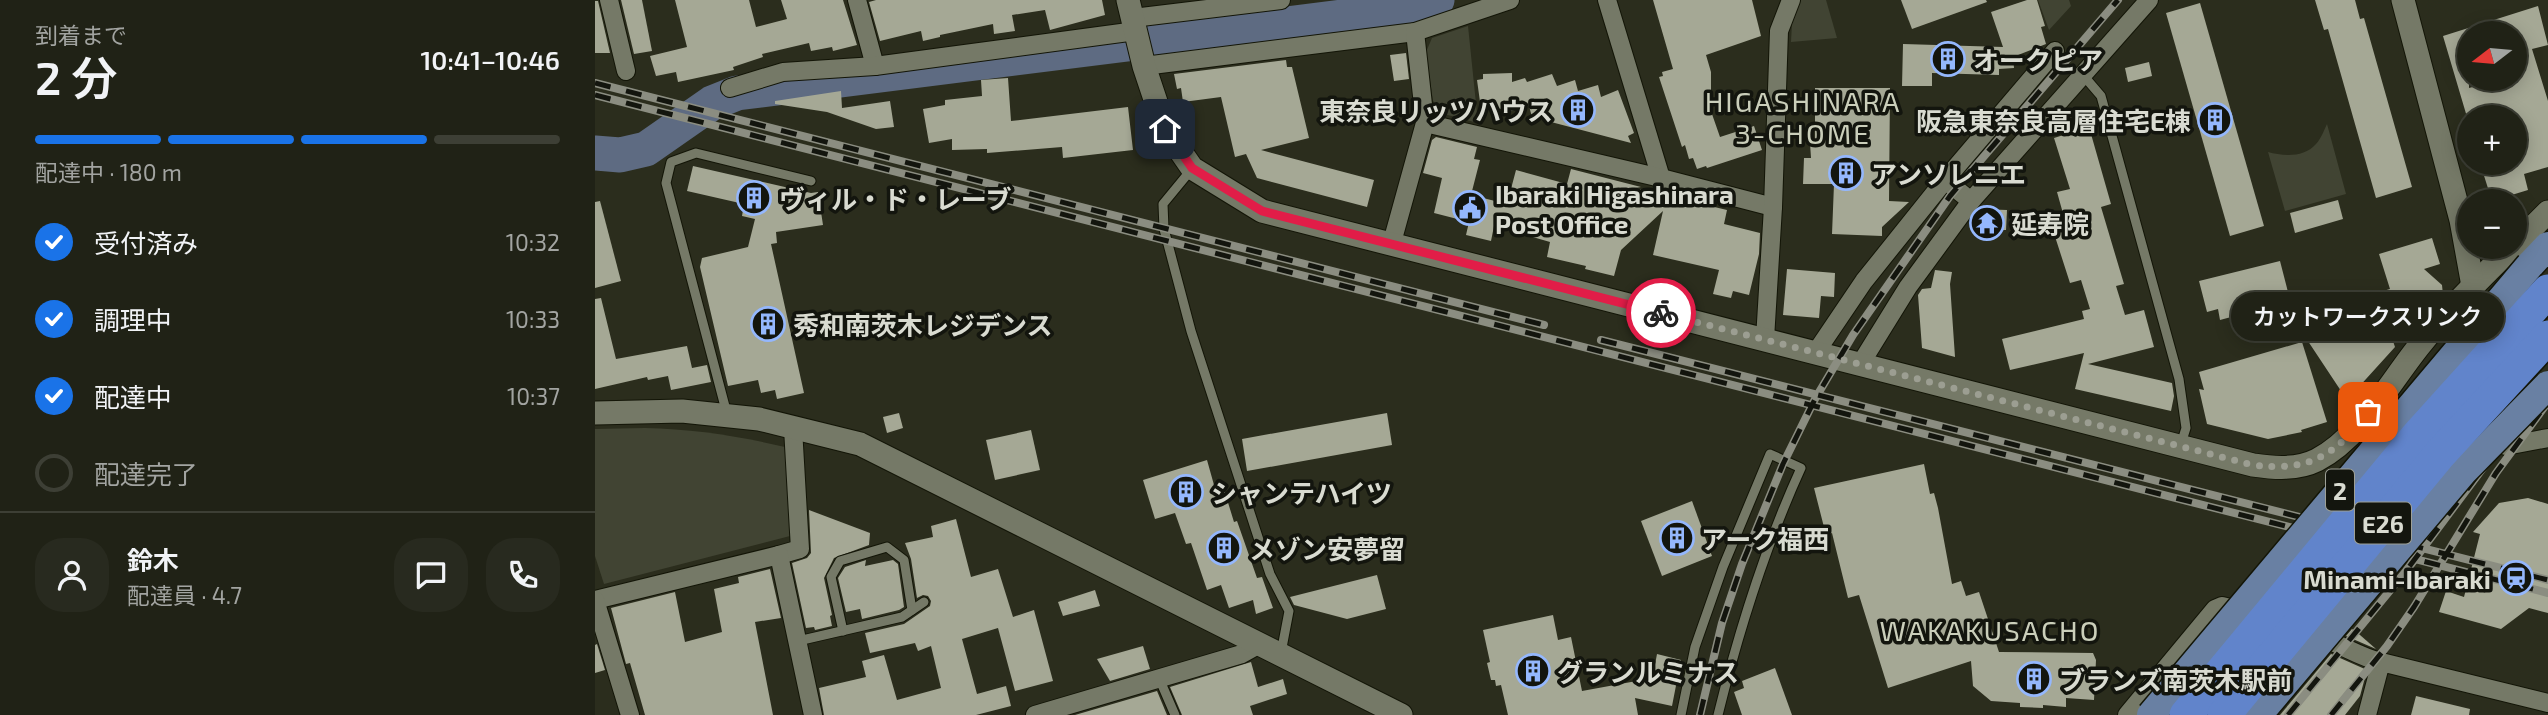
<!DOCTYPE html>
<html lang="ja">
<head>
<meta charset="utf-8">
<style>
  :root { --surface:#202216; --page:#282a1f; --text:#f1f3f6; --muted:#a2a4a1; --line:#3d3f35; --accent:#1a73e8 }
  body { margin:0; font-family:"Exo 2","Noto Sans JP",sans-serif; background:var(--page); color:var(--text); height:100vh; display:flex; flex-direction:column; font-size:26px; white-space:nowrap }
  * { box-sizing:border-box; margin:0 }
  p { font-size:23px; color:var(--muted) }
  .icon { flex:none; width:38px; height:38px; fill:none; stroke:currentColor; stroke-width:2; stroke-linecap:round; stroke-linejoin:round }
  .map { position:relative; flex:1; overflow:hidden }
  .details { display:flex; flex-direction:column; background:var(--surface); width:595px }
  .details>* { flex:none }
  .needle { width:46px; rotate:254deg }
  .controls { position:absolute; left:1862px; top:21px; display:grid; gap:14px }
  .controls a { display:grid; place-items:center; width:70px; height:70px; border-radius:50%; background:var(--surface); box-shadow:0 4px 18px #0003,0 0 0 2px var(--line); font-size:35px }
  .pin { position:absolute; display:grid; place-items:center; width:60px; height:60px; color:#fff; margin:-30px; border-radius:14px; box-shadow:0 4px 10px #0006 }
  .courier { position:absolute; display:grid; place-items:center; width:70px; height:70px; margin:-35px; border:5px solid #e11d48; border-radius:50%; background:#fff; color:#222; box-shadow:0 2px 9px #0007 }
  .bubble { position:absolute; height:49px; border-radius:24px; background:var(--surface); box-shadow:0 4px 18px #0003,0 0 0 2px var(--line); font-size:23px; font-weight:600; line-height:49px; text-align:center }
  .head em { font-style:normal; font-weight:600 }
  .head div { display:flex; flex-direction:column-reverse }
  .head { display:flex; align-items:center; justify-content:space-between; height:119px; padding:0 35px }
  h1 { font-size:46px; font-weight:600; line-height:52px }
  .bar { display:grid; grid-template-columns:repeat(4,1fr); gap:10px 7px; align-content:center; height:84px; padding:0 35px }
  .bar i { height:9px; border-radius:5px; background:var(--line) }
  .bar .on { background:var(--accent) }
  .bar p { grid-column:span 4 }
  .line { display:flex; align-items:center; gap:18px; padding:0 35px; border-top:2px solid var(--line) }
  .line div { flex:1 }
  .round { display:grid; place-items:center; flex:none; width:74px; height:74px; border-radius:28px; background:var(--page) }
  ol { padding:0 35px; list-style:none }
  li { display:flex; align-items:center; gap:21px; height:77px }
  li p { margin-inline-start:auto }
  li .icon { padding:7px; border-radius:50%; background:var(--accent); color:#fff; stroke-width:4 }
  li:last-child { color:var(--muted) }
  li i { width:38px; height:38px; border:4px solid var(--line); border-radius:50% }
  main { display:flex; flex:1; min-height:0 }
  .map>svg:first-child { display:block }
</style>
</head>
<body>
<main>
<section class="details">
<div class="head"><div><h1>2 分</h1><p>到着まで</p></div><em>10:41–10:46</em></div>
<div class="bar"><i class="on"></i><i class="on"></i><i class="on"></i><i></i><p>配達中 · 180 m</p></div>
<ol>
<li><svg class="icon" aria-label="check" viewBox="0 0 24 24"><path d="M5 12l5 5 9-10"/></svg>受付済み<p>10:32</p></li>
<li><svg class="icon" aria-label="check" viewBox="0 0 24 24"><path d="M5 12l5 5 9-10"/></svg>調理中<p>10:33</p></li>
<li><svg class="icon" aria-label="check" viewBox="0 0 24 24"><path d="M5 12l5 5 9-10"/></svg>配達中<p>10:37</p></li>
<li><i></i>配達完了</li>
</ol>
<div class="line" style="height:126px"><a class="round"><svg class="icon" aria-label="person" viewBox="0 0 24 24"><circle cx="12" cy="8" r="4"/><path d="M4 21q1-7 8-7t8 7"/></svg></a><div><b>鈴木</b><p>配達員 · 4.7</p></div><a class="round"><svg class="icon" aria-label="chat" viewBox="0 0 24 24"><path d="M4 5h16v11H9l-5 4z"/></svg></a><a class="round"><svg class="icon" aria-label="phone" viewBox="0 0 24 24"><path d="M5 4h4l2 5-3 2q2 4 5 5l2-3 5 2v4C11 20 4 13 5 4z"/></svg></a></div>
</section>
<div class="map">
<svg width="1953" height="715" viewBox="0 0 1953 715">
  <rect width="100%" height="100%" fill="#2b2d1d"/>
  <g fill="#414433">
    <path d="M1206,0h25l11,38 -46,4 1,-19z"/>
    <path d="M1443,0h31l2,6 -22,24z"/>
    <path d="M873,26l10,97 -34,-9 -11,-13 -7,-49 6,-14z"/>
    <path d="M1732,124l19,70 -61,17 -17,-59c15,4 36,6 48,-8 5,-5 8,-14 11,-20z"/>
    <path d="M50,428c48,1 93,8 140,19l5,89 -186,48 -9,-28v-127z"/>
  </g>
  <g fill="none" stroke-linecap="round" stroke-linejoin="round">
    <path stroke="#5e6b82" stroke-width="35" d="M0,153l25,2 26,-6 66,-46 25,-10 669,-84 31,-9"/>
  </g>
  <g fill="#a5a895" fill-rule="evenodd">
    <path d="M26,0h21l10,51 -18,3z"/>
    <path d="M80,0h74l7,27 31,-8 -6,-19h62l14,45 -24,6 -1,-4 -21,4 -2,-8 -47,11 1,3 -30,10 1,3 -56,12 -2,-10 -20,4 -6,-20 37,-9z"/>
    <path d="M281,0h226l3,15 -55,15 -5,-20 -33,5 3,16 -21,3 -1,-10 -53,11v2l-17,4 -2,-10 -41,10 -11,-39z"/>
    <path d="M1058,0h99l9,36 -55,19 5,17v21l-6,1 15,43 34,-11 8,24 -55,18 -1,-2 -9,3 -4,-11 -4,1 -4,-14 -3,2 -23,-70 4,-1 -1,-4 11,-3z"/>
    <path d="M1306,0h85l1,2 -75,27z"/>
    <path d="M1432,0h10l8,26 -4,1 5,17 -33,13 1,11 -15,1v6l-67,-2v13h-30l1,-42 100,3 -12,-35z"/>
    <path d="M1720,0h40l5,19 4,-1 48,169 -36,11 -48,-169 -4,1z"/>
    <path d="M0,1h3l12,52h-15z"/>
    <path d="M1605,3l64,223 -34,10 -64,-223z"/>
    <path d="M1943,6l10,39 -16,4 16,52v66l-24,7 4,16 -36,11 -12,-38h35v-46h-48l-24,-81zM1874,33h46v46h-14l-32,9z"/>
    <path d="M811,53l3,26 -15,2 -4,-26z"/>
    <path d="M691,60l1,7h5l17,71 -48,12 113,30 -7,27 -110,-29 -11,-24 -11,3 -14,-60 -38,5 -2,-14 -4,1 -3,-15z"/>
    <path d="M1554,62l3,14 -24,6 -3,-14z"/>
    <path d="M917,73v9l13,-4 2,4 25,-8 5,12 18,-6 3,11 20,-6 3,12 17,-7 16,43 -6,3 3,7 -99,-26 -3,-11 -18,5 -19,-4 -11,2 -4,-29 6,-1v-5z"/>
    <path d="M413,78l3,43 117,-14 5,43 -70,8 -1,-11 -75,6v-4l-35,1v-11l-23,4 -6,-34 22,-4v-5l37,-4 -1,-16z"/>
    <path d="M1220,88h75l-1,113 20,1 -27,25v9l-50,-2 2,-50h-31l1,-26h7l-1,-15h5z"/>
    <path d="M246,91l1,17 48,-7 4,26 -18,2 -49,-17 -52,-8v-3z"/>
    <path d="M1494,127l22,77 -10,3 23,77 -8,2 9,29 19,-5 10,37 -66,17 84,19 2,13 -3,15 -96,-22 9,-36 -74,17 -8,-31 82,-20 -2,-8 8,-2 -9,-29 -11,3 -20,-62 14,-4 -7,-25 13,-3 -16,-51z"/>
    <path d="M841,137l41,10 -3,12 6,1 -9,35 36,9 9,-34 51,14 4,-15 70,18 -6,1 92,22 -3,14 36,9 -1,21 -10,41 -16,-4 -2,7 -18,-4 6,-24 -66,-15 10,-44 -42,39 -7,26 -29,-7 1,-3 -39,-9 3,-15 -56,-16 -3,15 -25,-6 3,-13 -35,-9 8,-35 -19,-5 9,-33z"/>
    <path d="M98,166l118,27 7,-1 5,33 -47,7 1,11 -6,1 33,149 -27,6 -2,-9 -14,3 -3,-13 -30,6 -28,-119 2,-9 46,-11 7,-28 -13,-3 2,-12 -57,-13z"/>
    <path d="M1743,200l5,19 -48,14 -5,-20z"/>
    <path d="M5,201l21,80 -26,7v-86z"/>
    <path d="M1384,209l28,1 -1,20h-29v-18z"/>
    <path d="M1837,238l8,26 -16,5 18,16 1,10 -31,9 5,17 -28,8 6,18 -48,53 -55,-83 98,-28 -11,-35z"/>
    <path d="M1685,261l9,35 -45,11 2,6 -26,7 -2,-11 -11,3 -8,-31z"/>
    <path d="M1192,269l48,4 -1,24 -13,-1 -2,22 -36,-3z"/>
    <path d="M1340,270l17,2 -2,12 5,73 -33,-9 -4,-53 4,-6 9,-1z"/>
    <path d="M6,298l15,61 71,-13 5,22 15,-3 4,17 -40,8 -3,-14 -20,4 -1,-3 -52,12v-90z"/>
    <path d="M1707,342l25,80 -26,8 1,2 -34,7 -61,-15 -8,-35 5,1 -5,-18z"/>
    <path d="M304,413l4,15 -16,5 -4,-16z"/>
    <path d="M792,413l5,32 -145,26 -5,-32z"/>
    <path d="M436,430l9,40 -45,10 -9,-40z"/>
    <path d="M612,460l7,25 8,-2 12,39 3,-1 20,57 5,-1 11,31 -17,6 -3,-14 -24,8 -8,-23 -14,5 -16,-47 -5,1 -11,-31 -20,6 -12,-39z"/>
    <path d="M1329,464l6,30 4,-1 4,15 14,76 9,-3 5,15 13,-4 20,60 94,1 3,7 -2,40 -28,-2v9l-23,-2v3l-23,-1v-4l-29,-2 -18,-15 -2,-25 -83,27 -29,-93 -11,3 -16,-65 -6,2 -12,-47z"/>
    <path d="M1933,498l20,6v109l-19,-5 -28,21 -62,-17 7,-21 18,6 16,-63 -7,-2 26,-29z"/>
    <path d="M1097,501l20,55 -50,20 -21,-55z"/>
    <path d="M214,510l61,23 -1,12 -35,13 -10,20 8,37 -2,1 2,10 -17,4 -1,-3 -8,1 -14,-65 15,-5 4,-5z"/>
    <path d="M361,519l15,58 27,-8 15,48 21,-7 19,71 -38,10 -17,-63 -36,11 15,55 29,-8 5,20 -35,9h-152l-5,-27 47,-11 -4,-16 22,-6 13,45 44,-12 -10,-42 -13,5 -3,-8 -45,10 -5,-20 39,-9 26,-18 1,-5 -3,-5 -5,-1 -6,3 -6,-39 -6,-16 28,-6 -2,-11z"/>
    <path d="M271,560l-1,6 28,-6 5,4 6,43 -5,3 -37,9 -2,-10 -14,3 -8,-34 7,-11z"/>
    <path d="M175,569l11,49 -26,4 18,93h-128l-15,-52 -4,1 -15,-56 64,-16 10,50 37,-10 -8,-43 25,-6 -1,-6z"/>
    <path d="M782,575l9,34 -39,10 -53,-14 -4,-8z"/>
    <path d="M500,590l5,16 -37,10 -5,-14z"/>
    <path d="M958,615l5,25 13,-3 11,54 60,-11 3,-12 9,2 3,-16 24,6 -9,46 -37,-8 3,17h-130l-7,-30 -5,1 -1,-6h-4l-4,-17 3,-1 -7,-32z"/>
    <path d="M1757,629l8,6 16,14 -30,-13z"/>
    <path d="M2,644l8,26 -10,3v-28z"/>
    <path d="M548,646l7,23 -40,12 -13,-22z"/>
    <path d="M1736,654l36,16 -7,26 -15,19h-65z"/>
    <path d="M656,662l7,25 25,-8 4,15 -37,12 3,9h-71l-12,-28z"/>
    <path d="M1180,668l17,47h-50l-8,-23 10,-4 -2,-7z"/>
    <path d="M562,691l10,24h-92z"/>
    <path d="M1821,696l54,13 -1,6h-58z"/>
  </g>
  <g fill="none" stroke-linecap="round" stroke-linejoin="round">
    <g stroke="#131507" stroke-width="11">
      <g id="service">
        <path d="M1488,75l18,21 78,283 7,49 -5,16"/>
        <path d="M596,170l-28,34 1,25 27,102 79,243 19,37 -8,42"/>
        <path d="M132,414l-61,-231 5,-21 25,-9 115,28"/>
        <path d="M248,631l-12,-54 9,-16 47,-14 17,13 8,50"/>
        <path d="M203,641l104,-24 22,-15"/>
        <path d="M564,678l16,37"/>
        <path d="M1086,715l14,-68 28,-80 47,-113 31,14c-36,79 -62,162 -83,247"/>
      </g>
    </g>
    <g stroke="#131507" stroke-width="20">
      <g id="minor">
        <path d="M14,0l17,71"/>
        <path d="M262,0l18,66"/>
        <path d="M1012,0l54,178"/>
        <path d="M538,18l148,-18"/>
        <path d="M549,66l271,-34 95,-32"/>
        <path d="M135,88l53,-16 92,-6 261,-35"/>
        <path d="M830,123l236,55 112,29"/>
        <path d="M1350,180l26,21"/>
        <path d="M796,246l34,-123 -10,-91"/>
        <path d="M1170,339l8,-132 6,-176 12,-31"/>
        <path d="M1221,352l48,-71 81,-101 110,-129"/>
        <path d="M1266,363l47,-76 63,-86 178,-201"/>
        <path d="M1893,438l18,8 42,-8"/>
        <path d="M184,555l21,-6 -7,-121"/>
        <path d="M0,600l184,-45 34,160"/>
        <path d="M0,600l35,115"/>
        <path d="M1722,636c22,7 42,21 64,26"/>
        <path d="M440,715l207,-61 18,-10"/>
        <path d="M1532,715l88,-106 7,-3 25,6"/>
        <path d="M1772,715l14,-53 167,41"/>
      </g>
    </g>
    <g stroke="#131507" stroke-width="25">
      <g id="tertiary">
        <path d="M533,0l16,66 21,63 27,39 70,43 991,254c21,3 44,5 64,-5 43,-22 73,-78 103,-115 28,-35 61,-67 92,-98"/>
        <path d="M1808,0l58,220 12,66"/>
        <path d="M1920,245l33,-33"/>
        <path d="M0,413l87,-2 77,8 101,25 541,271"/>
      </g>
    </g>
    <g stroke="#131507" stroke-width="31">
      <path id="primary" d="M1935,265l18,-19"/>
    </g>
    <use href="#service" stroke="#757967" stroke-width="9"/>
    <use href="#minor" stroke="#757967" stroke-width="18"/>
    <use href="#tertiary" stroke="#757967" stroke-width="23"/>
    <use href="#primary" stroke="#6980a3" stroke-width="28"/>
    <g stroke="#8b8d81" stroke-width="8">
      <g id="rail">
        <path d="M0,83l949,242"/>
        <path d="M0,95l1953,498"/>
        <path d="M1006,340l947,240"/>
        <path d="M1105,715l22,-92 20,-59 41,-100 32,-65 38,-64 97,-139 168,-196"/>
        <path d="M1693,715l118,-144 142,-190"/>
        <path d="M1736,715l56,-69 27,-39 82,-134 52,-71"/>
      </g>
    </g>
    <use href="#rail" stroke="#13150e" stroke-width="5" stroke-dasharray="16" stroke-linecap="butt"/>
    <g stroke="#131507" stroke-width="31" stroke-linecap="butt">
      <g id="primary-bridge">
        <path d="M1556,715l379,-450"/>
        <path d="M1663,715l205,-243 85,-87"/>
      </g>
    </g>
    <g stroke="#131507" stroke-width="36" stroke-linecap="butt">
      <g id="motorway-bridge">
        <path d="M1591,715l232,-280 130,-144"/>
        <path d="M1629,715l216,-261 108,-117"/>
      </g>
    </g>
    <use href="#primary-bridge" stroke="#6980a3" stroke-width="28"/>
    <use href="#motorway-bridge" stroke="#6184cb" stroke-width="33"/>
  </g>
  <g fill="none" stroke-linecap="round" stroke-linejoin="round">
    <path stroke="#9c9e92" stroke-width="7" stroke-dasharray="0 12.6" d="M1066,313l592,152c56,7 82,-9 115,-53"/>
    <path stroke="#e11d48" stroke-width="9" d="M570,129l27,39 70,43 399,102"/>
  </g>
  <defs>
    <g id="building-ring" transform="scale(1.75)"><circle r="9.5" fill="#13150e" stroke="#94b7fd" stroke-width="1.5"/><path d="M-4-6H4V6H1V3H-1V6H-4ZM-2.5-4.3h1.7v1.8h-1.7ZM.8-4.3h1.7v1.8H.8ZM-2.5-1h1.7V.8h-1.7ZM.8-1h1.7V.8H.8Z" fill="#94b7fd"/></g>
    <g id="civic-ring" transform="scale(1.75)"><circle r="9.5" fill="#13150e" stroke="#94b7fd" stroke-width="1.5"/><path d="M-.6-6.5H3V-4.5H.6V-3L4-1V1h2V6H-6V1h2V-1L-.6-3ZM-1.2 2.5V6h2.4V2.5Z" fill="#94b7fd"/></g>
    <g id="temple-ring" transform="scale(1.75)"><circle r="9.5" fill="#13150e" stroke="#94b7fd" stroke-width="1.5"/><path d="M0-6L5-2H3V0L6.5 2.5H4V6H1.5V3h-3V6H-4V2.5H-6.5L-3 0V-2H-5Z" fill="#94b7fd"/></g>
    <g id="station-ring" transform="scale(1.75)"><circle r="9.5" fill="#13150e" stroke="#94b7fd" stroke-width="1.5"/><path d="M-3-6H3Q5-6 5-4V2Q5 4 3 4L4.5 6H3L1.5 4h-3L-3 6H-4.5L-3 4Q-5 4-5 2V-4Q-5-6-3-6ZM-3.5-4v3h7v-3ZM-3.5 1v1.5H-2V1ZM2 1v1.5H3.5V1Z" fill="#94b7fd"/></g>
  </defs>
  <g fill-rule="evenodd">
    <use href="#building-ring" x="1353" y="59"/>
    <use href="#building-ring" x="983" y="110"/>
    <use href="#building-ring" x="1620" y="120"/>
    <use href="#building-ring" x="1251" y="173"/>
    <use href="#building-ring" x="159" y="198"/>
    <use href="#civic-ring" x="875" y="208"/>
    <use href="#temple-ring" x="1392" y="223"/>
    <use href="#building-ring" x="173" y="324"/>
    <use href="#building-ring" x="591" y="492"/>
    <use href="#building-ring" x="1082" y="538"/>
    <use href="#building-ring" x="629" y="548"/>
    <use href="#station-ring" x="1921" y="578"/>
    <use href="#building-ring" x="938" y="671"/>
    <use href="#building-ring" x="1439" y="679"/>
  </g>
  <g text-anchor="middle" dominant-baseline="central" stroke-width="7" stroke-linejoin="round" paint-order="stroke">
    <g fill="#13150e" stroke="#9ea096" stroke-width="2">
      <rect x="1731" y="469.5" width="28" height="41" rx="5"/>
      <rect x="1760" y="502.5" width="56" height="41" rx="5"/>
    </g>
    <g font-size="24" font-weight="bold" fill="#d9dbd1">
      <text x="1745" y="490">2</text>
      <text x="1788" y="523">E26</text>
    </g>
    <g font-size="26" font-weight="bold" fill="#d9dbd1" stroke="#13150e" text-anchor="start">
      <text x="1378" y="59">オークピア</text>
      <text x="958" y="110" text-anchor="end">東奈良リッツハウス</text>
      <text x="1596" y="120" text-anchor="end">阪急東奈良高層住宅E棟</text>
      <text x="1276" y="173">アンソレニエ</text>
      <text x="900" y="193">Ibaraki Higashinara<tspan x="900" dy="30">Post Office</tspan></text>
      <text x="184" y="198">ヴィル・ド・レーブ</text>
      <text x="1416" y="223">延寿院</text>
      <text x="198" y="324">秀和南茨木レジデンス</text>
      <text x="616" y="492">シャンテハイツ</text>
      <text x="1106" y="538">アーク福西</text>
      <text x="654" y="548">メゾン安夢留</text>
      <text x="1896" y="578" text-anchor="end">Minami-Ibaraki</text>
      <text x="962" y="671">グランルミナス</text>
      <text x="1464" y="679">ブランズ南茨木駅前</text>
    </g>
    <g font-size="28" letter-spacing="2" fill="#caceba" stroke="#13150e">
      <text x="1208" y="101">HIGASHINARA<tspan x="1208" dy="32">3-CHOME</tspan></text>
      <text x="1395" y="630">WAKAKUSACHO</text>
    </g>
  </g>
</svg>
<div class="controls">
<a><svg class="needle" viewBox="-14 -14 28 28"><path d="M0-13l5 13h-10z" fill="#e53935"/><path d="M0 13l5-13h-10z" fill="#a2a4a1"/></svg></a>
<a>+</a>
<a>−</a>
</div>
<div class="pin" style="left:1773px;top:412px;background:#ea580c"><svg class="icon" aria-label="bag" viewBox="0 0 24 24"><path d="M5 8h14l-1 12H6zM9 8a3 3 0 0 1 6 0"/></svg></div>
<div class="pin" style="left:570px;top:129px;background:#1f2937"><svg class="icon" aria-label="home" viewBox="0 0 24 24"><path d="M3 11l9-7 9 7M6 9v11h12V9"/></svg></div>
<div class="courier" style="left:1066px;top:313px"><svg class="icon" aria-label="bike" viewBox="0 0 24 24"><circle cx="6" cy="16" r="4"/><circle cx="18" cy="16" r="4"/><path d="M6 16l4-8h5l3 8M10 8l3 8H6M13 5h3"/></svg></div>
<div class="bubble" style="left:1636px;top:292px;width:273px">カットワークスリンク</div>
</div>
</main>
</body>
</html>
